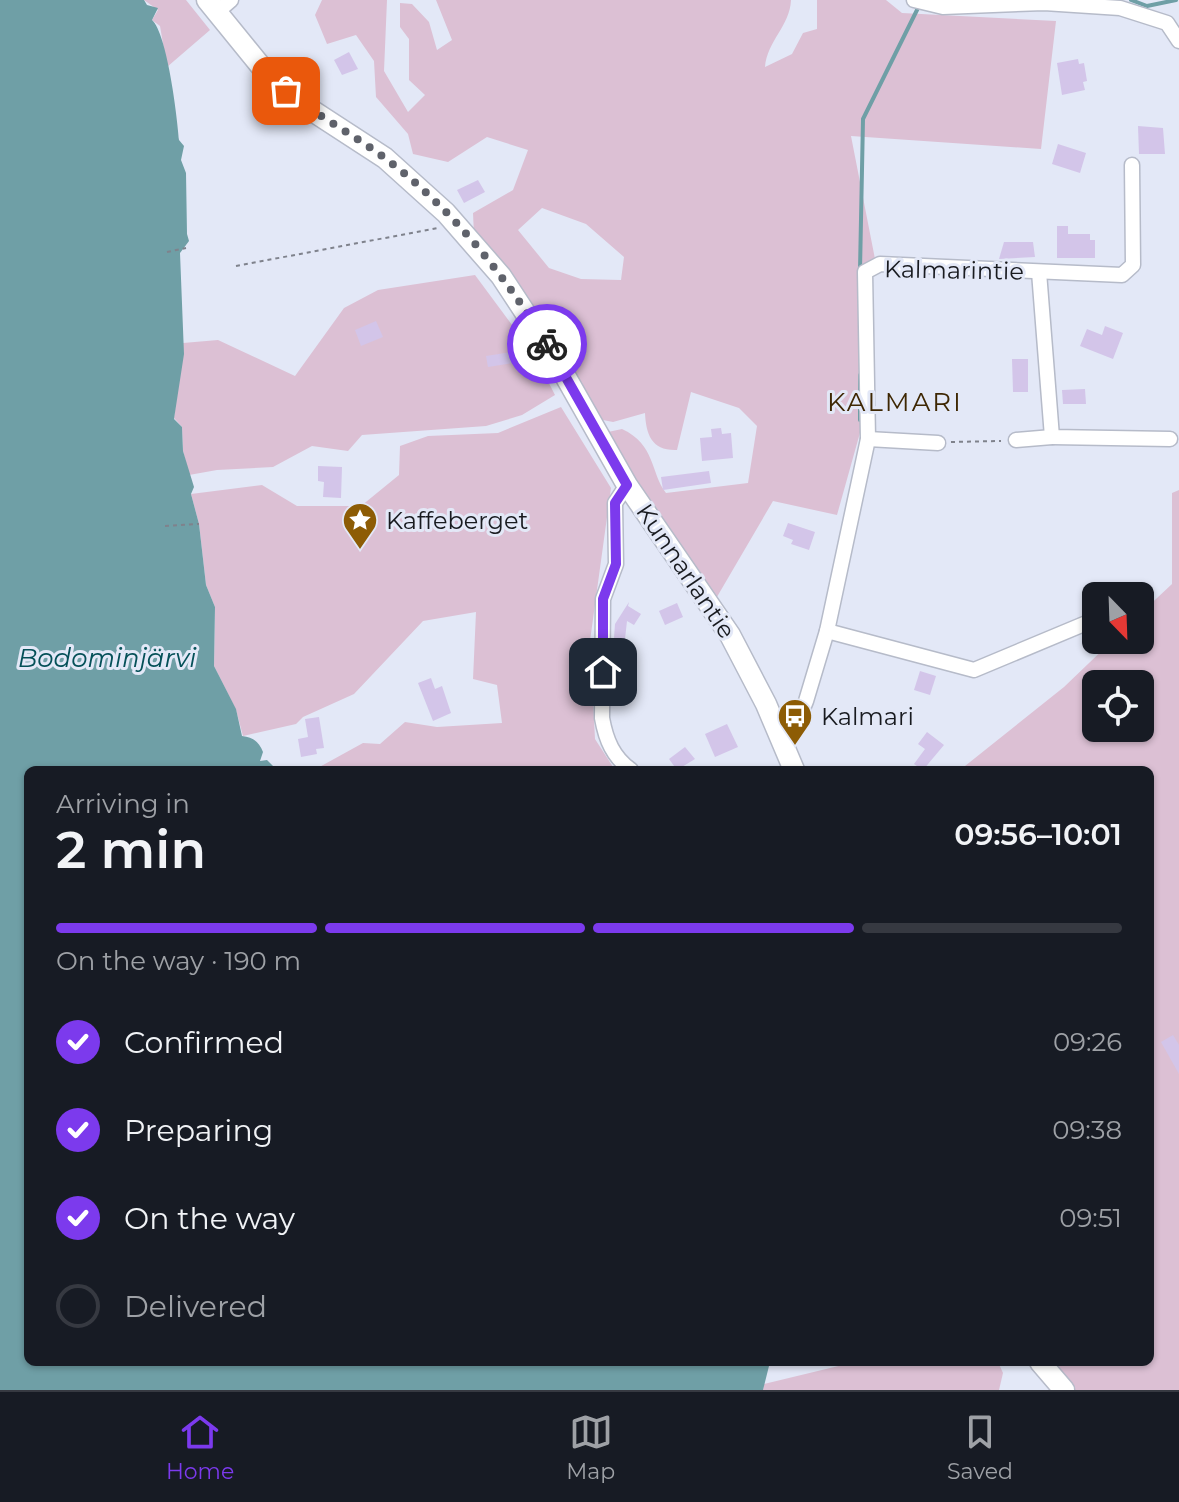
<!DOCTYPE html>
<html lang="en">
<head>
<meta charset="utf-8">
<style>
  :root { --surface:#171b24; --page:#20242c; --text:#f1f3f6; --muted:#9ea1a6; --line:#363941; --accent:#7c3aed }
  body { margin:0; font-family:Montserrat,sans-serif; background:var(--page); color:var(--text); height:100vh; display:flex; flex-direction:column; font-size:30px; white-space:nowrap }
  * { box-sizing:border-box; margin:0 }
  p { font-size:26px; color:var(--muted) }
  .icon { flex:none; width:44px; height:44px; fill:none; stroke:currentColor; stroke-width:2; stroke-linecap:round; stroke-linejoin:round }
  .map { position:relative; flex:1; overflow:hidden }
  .details { position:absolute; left:24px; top:766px; width:1130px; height:600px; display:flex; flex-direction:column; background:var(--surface); border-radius:12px; box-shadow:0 2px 6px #0004 }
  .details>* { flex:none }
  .needle { width:52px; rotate:157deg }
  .tools { position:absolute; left:1082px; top:582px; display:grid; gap:16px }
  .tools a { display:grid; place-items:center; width:72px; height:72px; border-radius:12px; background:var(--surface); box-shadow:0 2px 6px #0004; font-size:40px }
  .pin { position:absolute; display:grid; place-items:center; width:68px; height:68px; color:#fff; margin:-34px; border-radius:16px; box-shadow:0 4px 12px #0006 }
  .courier { position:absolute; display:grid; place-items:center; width:80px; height:80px; margin:-40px; border:6px solid #7c3aed; border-radius:50%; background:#fff; color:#222; box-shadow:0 2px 10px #0007 }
  .summary em { font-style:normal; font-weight:600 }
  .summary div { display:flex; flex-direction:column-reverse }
  .summary { display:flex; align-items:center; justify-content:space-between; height:136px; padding:0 32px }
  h1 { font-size:52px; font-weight:600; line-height:60px }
  .bar { display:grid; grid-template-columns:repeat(4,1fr); gap:12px 8px; align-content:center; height:96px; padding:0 32px }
  .bar i { height:10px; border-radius:6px; background:var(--line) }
  .bar .on { background:var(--accent) }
  .bar p { grid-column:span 4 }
  ol { padding:0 32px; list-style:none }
  li { display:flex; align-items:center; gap:24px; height:88px }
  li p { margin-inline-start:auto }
  li .icon { padding:8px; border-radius:50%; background:var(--accent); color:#fff; stroke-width:4 }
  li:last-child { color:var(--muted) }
  li i { width:44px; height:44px; border:4px solid var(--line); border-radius:50% }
  .dock { display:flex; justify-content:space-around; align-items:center; height:112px; border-top:2px solid var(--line); background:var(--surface); font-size:22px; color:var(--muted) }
  .dock a { display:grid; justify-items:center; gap:4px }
  .dock .on { color:var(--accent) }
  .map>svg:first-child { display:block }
</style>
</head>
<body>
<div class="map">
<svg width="1179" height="1390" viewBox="0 0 1179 1390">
  <rect width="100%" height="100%" fill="#e3e8f7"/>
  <g fill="#dcc0d4" fill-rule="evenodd">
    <path d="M144,0h42l24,30 -43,37 -7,-41 -8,-6 6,-10z"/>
    <path d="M322,0h65l-3,71 24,41 17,-17 -16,-15v-41l-9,-12v-24l12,1 17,18 8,28 15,-10 -16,-40h355c-1,26 -24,41 -26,67l27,-13 11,-21 14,-4v-29h69l16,13 154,8 -15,128 -190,-13 24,123 -16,17 4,146 -26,93 -64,-14 -59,101 -92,-133 -14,-37 14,-3c34,16 28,43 44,64l82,-10 9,-57 -18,-18 -48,-16 -14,58c-25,1 -31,-15 -32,-37l-32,9 -20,-4 -119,-183 -1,-22 40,-23 15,-40 -41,-13 -39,25 -35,-8 -5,-20 -32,-37 -2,-36 -18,-26 -29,9 -12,-29zM542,208l44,16 38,33 -3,23 -40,-1 -32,-11 -31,-38z"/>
    <path d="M475,275l60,81 20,39 -33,20 -36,11 -124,9 -14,16 -36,-5 -39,21 -56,3 -28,5 -6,-24 -1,-24 -8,-9 9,-75 35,-3 77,36 49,-68 34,-18z"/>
    <path d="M561,407l50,81 -21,153 5,98 20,31h-301l49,-27 17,1 25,-22 32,5 65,-4 -5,-38 -24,-6 3,-67 -53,9 -69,73 -51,23 -7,7 -53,12 -7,-26 -22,-44 1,-59 -9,-22 -7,-61 -8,-30 71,-9 35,21h64l38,-31 1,-29 28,-10 70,-3z"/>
    <path d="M1179,490v900h-108l-23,-28h102v-592h-190l104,-83 49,-47h27v-26l32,-30v-91zM1096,684h44v44h-44z"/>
    <path d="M855,1362h143l5,11 -4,17h-236l1,-6z"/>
  </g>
  <path fill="#6f9fa6" d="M0,0h144l3,5 11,3 -6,12c15,14 25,94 27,120l5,6 -3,14 5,13 1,61 2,7 -9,12 4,101 -10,65 8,8 1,24 11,36 -3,7 8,30 7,61 9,22 -1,59 22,43 6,27c11,1 17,6 21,16l-3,9 7,-1 10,10h-249v592h742l-7,28h-763z"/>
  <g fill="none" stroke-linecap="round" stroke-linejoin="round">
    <g stroke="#6f9fa6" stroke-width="4">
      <path d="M1131,0l16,6 29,-6"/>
      <path d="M860,270l3,-151 55,-111"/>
      <path d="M860,420v-45"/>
    </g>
  </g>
  <g fill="#d3c5e9">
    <path d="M349,52l9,17 -16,6 -8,-15z"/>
    <path d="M1078,59l1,5 5,-1 3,18 -4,1 2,8 -23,5 -5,-32z"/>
    <path d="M1138,126l25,2 2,26h-26z"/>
    <path d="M1058,144l28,9 -6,20 -28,-9z"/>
    <path d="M478,180l7,12 -21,11 -7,-13z"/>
    <path d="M1057,226h11v8h22v6h5v18h-38z"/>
    <path d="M1004,242h29l2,15 -36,2z"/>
    <path d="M376,321l7,16 -22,9 -6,-16z"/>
    <path d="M1105,326l18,7 -10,26 -33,-13 7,-17 15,6z"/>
    <path d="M511,352l2,11 -25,4 -2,-11z"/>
    <path d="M1012,359h16v33h-15z"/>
    <path d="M1085,389l1,15h-23l-1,-14z"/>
    <path d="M721,428l1,6 9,-1 2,25 -31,3 -2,-23 12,-1 -1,-8z"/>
    <path d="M318,466l24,1 -1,31 -18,-1 1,-15 -6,-1z"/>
    <path d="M709,471l2,12 -48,7 -2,-13z"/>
    <path d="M788,523l27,9 -6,18 -18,-6 2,-4 -10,-4z"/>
    <path d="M629,602l-1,4 13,8 -7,11 -7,-4 -2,18 -11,-1 1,-14z"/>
    <path d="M677,603l6,14 -18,8 -6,-14z"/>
    <path d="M920,671l16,5 -6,19 -16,-5z"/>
    <path d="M431,678l4,11 7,-3 9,27 -18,8 -15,-38z"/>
    <path d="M319,717l5,31 -8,1 1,5 -16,3 -3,-18 10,-2 -3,-18z"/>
    <path d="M727,724l11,23 -23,10 -10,-23z"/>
    <path d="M927,732l17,13 -21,25 -9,-6 11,-15 -7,-5z"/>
    <path d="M685,747l10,12 -18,11 -8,-11z"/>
    <path d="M1173,1035l6,10v29l-18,-32z"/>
  </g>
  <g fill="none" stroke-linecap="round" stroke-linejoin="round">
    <g stroke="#b6bbc9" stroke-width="17">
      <g id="street">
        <path d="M914,0l29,7 101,-4 76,5 47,15 12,18"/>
        <path d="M216,13l15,-13"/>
        <path d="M1039,272l13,165 118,2"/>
        <path d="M868,439l70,4"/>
        <path d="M1016,440l36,-3"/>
        <path d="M627,485l-12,18 1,61 -13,35 -1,119c4,22 11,39 29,52"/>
        <path d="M827,631l147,39 122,-51"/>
        <path d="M780,735l18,-14 8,-20 21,-70 41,-192 -3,-167 15,-8 242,11 11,-10 -1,-100"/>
      </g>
    </g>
    <g stroke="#b6bbc9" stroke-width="23">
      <g id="secondary">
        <path d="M207,0l61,75 34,29 83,54 61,55 55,63 54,82 72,127 103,150 36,69 28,66"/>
        <path d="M1040,1362l24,28"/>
      </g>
    </g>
    <g stroke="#7f828c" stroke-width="2" stroke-dasharray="4 4" stroke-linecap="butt">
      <path d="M167,252l19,-4"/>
      <path d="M236,266l202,-38"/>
      <path d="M951,442l50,-1"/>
      <path d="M165,526l34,-2"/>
    </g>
    <use href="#street" stroke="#fff" stroke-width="14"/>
    <use href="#secondary" stroke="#fff" stroke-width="20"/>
  </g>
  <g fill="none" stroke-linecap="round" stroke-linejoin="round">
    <path stroke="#5f626b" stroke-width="8" stroke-dasharray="0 14.4" d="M286,91c30,24 65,42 96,65 67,49 122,118 165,188"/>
    <path stroke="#7c3aed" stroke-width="10" d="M547,344l80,141 -12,18 1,61 -13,35v73"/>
  </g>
  <defs>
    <g id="sight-pin" transform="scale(1.8)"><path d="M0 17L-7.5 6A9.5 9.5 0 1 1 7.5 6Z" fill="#8d5c05" stroke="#e3e8f7"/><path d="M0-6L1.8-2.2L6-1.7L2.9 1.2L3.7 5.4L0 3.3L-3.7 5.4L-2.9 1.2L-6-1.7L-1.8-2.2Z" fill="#fff"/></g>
    <g id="bus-pin" transform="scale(1.8)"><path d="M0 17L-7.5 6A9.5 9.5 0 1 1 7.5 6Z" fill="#8d5c05" stroke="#e3e8f7"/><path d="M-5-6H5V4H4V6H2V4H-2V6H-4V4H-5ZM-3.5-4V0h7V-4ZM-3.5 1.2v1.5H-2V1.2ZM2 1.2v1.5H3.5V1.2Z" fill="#fff"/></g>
  </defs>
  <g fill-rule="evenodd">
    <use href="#sight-pin" x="360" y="520"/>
    <use href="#bus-pin" x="795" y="716"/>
  </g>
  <g text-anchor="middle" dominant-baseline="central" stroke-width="6" stroke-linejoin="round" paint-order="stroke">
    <g font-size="24" fill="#181a1f" stroke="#e3e8f7">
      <text transform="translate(954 270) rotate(1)">Kalmarintie</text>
      <text transform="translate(686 571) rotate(56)">Kunnarlantie</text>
    </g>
    <g font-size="24" fill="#181a1f" stroke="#e3e8f7" text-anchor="start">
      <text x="386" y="520">Kaffeberget</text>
      <text x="821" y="716">Kalmari</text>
    </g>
    <g font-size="26" letter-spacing="2" fill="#3e2703" stroke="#e3e8f7">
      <text x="895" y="402">KALMARI</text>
    </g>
    <g font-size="26" font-style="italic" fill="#055058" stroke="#e3e8f7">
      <text x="107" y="658">Bodominjärvi</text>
    </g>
  </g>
</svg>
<div class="tools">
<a><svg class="needle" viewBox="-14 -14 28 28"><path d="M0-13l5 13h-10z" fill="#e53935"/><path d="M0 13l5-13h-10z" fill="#9ea1a6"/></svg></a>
<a><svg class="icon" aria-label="locate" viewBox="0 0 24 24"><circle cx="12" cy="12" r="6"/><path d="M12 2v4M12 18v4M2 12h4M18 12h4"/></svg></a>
</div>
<div class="pin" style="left:286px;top:91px;background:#ea580c"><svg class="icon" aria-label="bag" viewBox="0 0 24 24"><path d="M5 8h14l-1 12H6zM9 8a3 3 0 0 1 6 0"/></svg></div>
<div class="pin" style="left:603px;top:672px;background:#1f2937"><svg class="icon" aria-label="home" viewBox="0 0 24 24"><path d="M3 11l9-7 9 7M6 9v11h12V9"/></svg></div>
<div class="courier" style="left:547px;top:344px"><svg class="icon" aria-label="bike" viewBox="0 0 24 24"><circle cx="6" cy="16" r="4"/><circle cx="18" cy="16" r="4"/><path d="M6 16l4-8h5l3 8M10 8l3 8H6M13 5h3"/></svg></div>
<section class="details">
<div class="summary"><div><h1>2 min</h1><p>Arriving in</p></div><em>09:56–10:01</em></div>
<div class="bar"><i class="on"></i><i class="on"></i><i class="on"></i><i></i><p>On the way · 190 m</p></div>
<ol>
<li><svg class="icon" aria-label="check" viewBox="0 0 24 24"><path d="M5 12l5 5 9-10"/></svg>Confirmed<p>09:26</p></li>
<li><svg class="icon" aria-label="check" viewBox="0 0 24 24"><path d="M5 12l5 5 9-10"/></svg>Preparing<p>09:38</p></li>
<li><svg class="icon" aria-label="check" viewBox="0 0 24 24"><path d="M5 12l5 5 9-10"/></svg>On the way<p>09:51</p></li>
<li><i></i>Delivered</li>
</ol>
</section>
</div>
<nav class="dock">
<a class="on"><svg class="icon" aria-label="home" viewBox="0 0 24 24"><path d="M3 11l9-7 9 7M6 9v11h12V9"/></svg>Home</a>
<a><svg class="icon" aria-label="map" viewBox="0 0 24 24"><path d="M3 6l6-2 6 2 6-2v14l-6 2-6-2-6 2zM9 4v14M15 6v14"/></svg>Map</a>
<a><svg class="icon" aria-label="saved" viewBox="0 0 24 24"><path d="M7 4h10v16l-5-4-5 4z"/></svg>Saved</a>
</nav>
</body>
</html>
